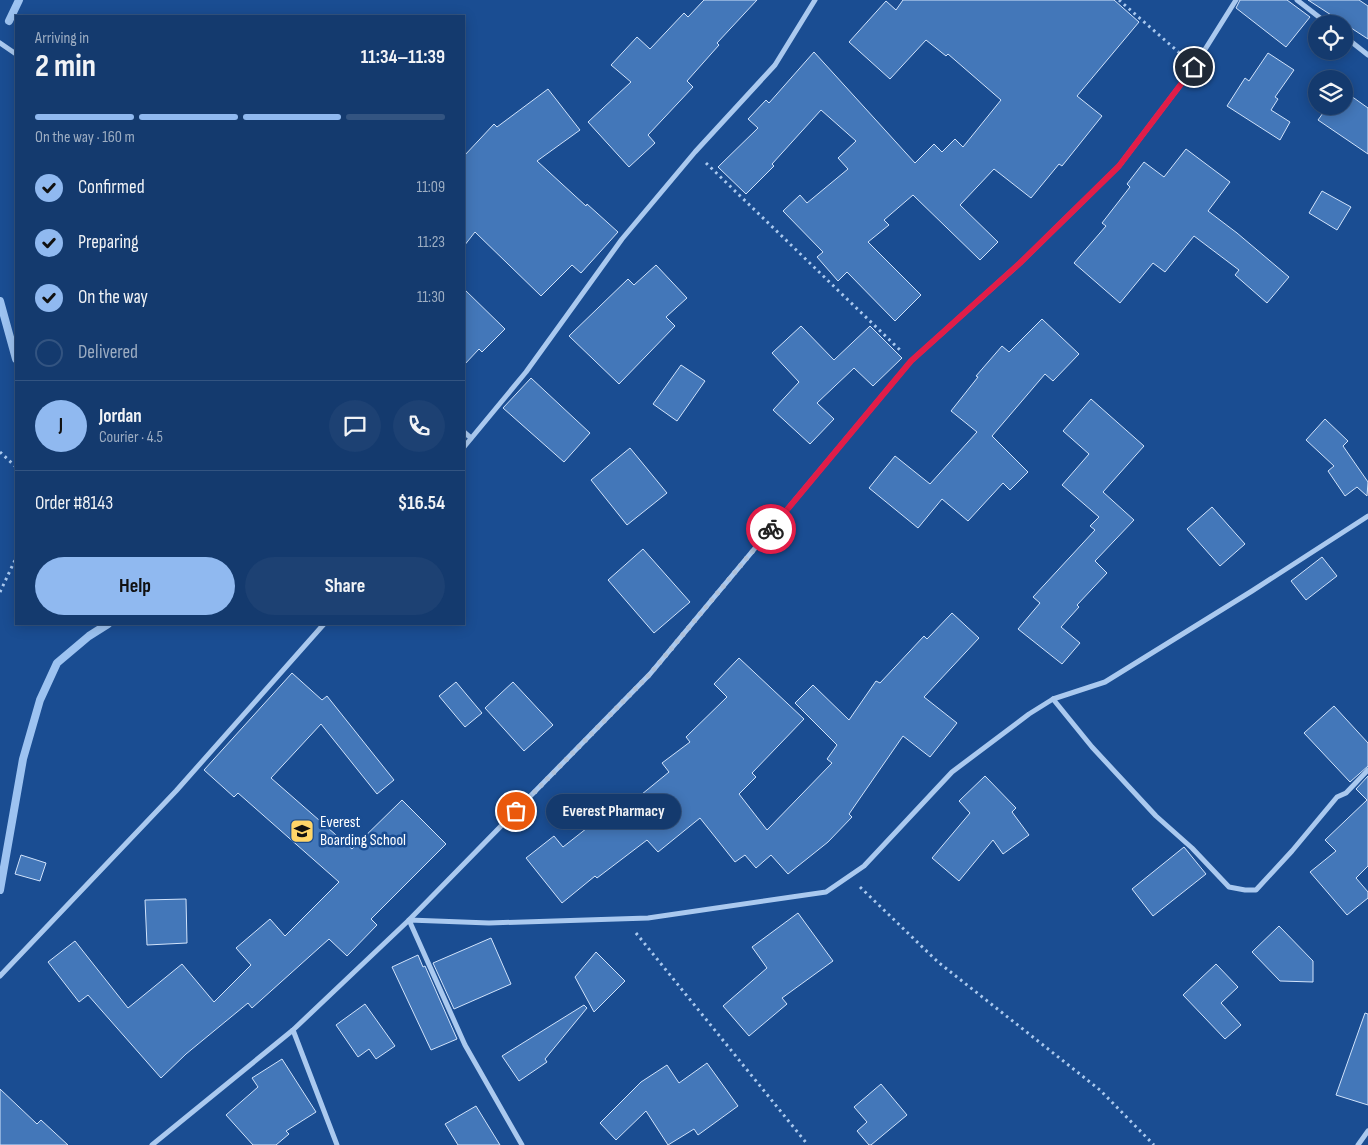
<!DOCTYPE html>
<html lang="en">
<head>
<meta charset="utf-8">
<style>
  :root { --surface:#143a6e; --page:#1d4173; --text:#f1f3f6; --muted:#9dadc2; --line:#335481; --accent:#90b9f0 }
  body { margin:0; font-family:"Sofia Sans Condensed",sans-serif; background:var(--page); color:var(--text); height:100vh; display:flex; flex-direction:column; font-size:19px; white-space:nowrap }
  * { box-sizing:border-box; margin:0 }
  p { font-size:16px; color:var(--muted) }
  .icon { flex:none; width:28px; height:28px; fill:none; stroke:currentColor; stroke-width:2; stroke-linecap:round; stroke-linejoin:round }
  .map { position:relative; flex:1; overflow:hidden }
  .sheet { position:absolute; left:15px; top:15px; width:450px; height:610px; display:flex; flex-direction:column; background:var(--surface); border-radius:0px; box-shadow:0 2px 12px #0003,0 0 0 1px var(--line) }
  .sheet>* { flex:none }
  .tools { position:absolute; left:1308px; top:15px; display:grid; gap:10px }
  .tools a { display:grid; place-items:center; width:45px; height:45px; border-radius:50%; background:var(--surface); box-shadow:0 2px 12px #0003,0 0 0 1px var(--line); font-size:25px }
  .pin { position:absolute; display:grid; place-items:center; width:42px; height:42px; color:#fff; margin:-21px; border:2px solid #fff; border-radius:50%; box-shadow:0 1px 5px #0007 }
  .courier { position:absolute; display:grid; place-items:center; width:50px; height:50px; margin:-25px; border:4px solid #e11d48; border-radius:50%; background:#fff; color:#222; box-shadow:0 1px 6px #0007 }
  .bubble { position:absolute; height:35px; border-radius:18px; background:var(--surface); box-shadow:0 2px 12px #0003,0 0 0 1px var(--line); font-size:16px; font-weight:700; line-height:35px; text-align:center }
  .overview em { font-style:normal; font-weight:700 }
  .overview div { display:flex; flex-direction:column-reverse }
  .overview { display:flex; align-items:center; justify-content:space-between; height:85px; padding:0 20px }
  h1 { font-size:32px; font-weight:700; line-height:38px }
  .bar { display:grid; grid-template-columns:repeat(4,1fr); gap:8px 5px; align-content:center; height:60px; padding:0 20px }
  .bar i { height:6px; border-radius:4px; background:var(--line) }
  .bar .on { background:var(--accent) }
  .bar p { grid-column:span 4 }
  .line { display:flex; align-items:center; gap:12px; padding:0 20px; border-top:1px solid var(--line) }
  .line div { flex:1 }
  .round { display:grid; place-items:center; flex:none; width:52px; height:52px; border-radius:26px; background:var(--page) }
  ol { padding:0 20px; list-style:none }
  li { display:flex; align-items:center; gap:15px; height:55px }
  li p { margin-inline-start:auto }
  li .icon { padding:5px; border-radius:50%; background:var(--accent); color:#111; stroke-width:4 }
  li:last-child { color:var(--muted) }
  li i { width:28px; height:28px; border:2px solid var(--line); border-radius:50% }
  .action { display:flex; gap:10px; margin-top:auto; padding:10px 20px }
  .action a { flex:1; height:58px; border-radius:30px; background:var(--accent); color:#111; font-size:20px; font-weight:700; line-height:58px; text-align:center }
  .action a+a { background:var(--page); color:var(--text) }
  .map>svg:first-child { display:block }
</style>
</head>
<body>
<div class="map">
<svg width="1368" height="1145" viewBox="0 0 1368 1145">
  <rect width="100%" height="100%" fill="#1a4d92"/>
  <g fill="none" stroke-linecap="round" stroke-linejoin="round">
    <g stroke="#9dc3f1" stroke-width="8">
      <path d="M9,21l10,-21"/>
      <path d="M0,301l16,58"/>
      <path d="M0,890l23,-131 17,-59 17,-37 32,-27 19,-12"/>
    </g>
  </g>
  <g fill="#4377b9" stroke="#d1e3fb">
    <path d="M704,0h53l-40,43 2,2 -32,36 6,6 -45,48 7,8 -26,24 -41,-45 43,-40 -20,-17 26,-28 13,12 34,-36 4,4z"/>
    <path d="M903,0h211l25,22 -62,74 25,20 -40,50 -3,-2 -28,34 -37,-29 -34,36 38,37 -18,18 -67,-65 -29,25 5,5 -21,17 53,53 -26,26 -48,-49 -9,9 -21,-24 6,-5 -40,-41 17,-16 7,8 41,-34 -10,-11 18,-17 -35,-31 -49,54 2,2 -28,28 -28,-27 40,-39 -10,-9 18,-19 3,3 45,-51 101,111 19,-19 8,8 13,-13 8,8 38,-47 -53,-46 -2,2 -20,-16 -36,39 -41,-37 37,-41 10,9z"/>
    <path d="M1240,0h47l23,17 -24,30 -50,-39z"/>
    <path d="M1308,0h51l9,6v33z"/>
    <path d="M1268,53l26,17 -19,27 3,2 -7,11 19,12 -10,18 -53,-34 18,-28 4,3z"/>
    <path d="M548,89l32,41 -43,31 49,45 1,-2 31,28 -37,41 -9,-8 -31,31 -66,-64 -11,14v-90l30,-32 3,3z"/>
    <path d="M1344,91l24,17v46l-50,-34 10,-14h16z"/>
    <path d="M1186,149l44,33 -22,29 29,22 52,44 -22,26 -32,-28 4,-5 -45,-34 -29,36 -12,-9 -33,40 -46,-40 32,-37 -4,-3 28,-36 -3,-3 17,-22 20,15z"/>
    <path d="M1322,191l29,16 -14,23 -28,-17z"/>
    <path d="M656,265l31,33 -21,19 9,9 -56,58 -50,-48 59,-57 6,6z"/>
    <path d="M464,289l41,40 -23,23 -3,-3 -15,16z"/>
    <path d="M1042,319l37,35 -26,27 -8,-7 -53,62 36,36 -18,18 -7,-7 -35,38 -26,-22 -24,29 -49,-40 26,-32 35,28 47,-52 -26,-21 27,-34 -2,-1 26,-30 7,6z"/>
    <path d="M801,326l33,34 36,-34 32,32 -29,28 -19,-18 -37,35 17,16 -24,25 -37,-34 26,-28 -27,-29z"/>
    <path d="M681,365l24,16 -28,40 -24,-17z"/>
    <path d="M531,378l59,55 -26,29 -61,-54z"/>
    <path d="M1091,399l53,47 -41,46 31,28 -39,41 12,12 -30,32 2,2 -18,20 19,16 -18,21 -44,-35 22,-26 -7,-6 62,-67 -5,-4 9,-9 -37,-32 27,-31 -26,-23z"/>
    <path d="M1325,419l23,22 -5,5 25,36 -1,14 -10,-9 -12,9 -17,-25 6,-5 -28,-26z"/>
    <path d="M630,448l37,45 -40,32 -36,-45z"/>
    <path d="M1212,507l33,37 -25,22 -33,-37z"/>
    <path d="M643,549l47,53 -36,31 -46,-53z"/>
    <path d="M1322,557l15,19 -31,24 -15,-19z"/>
    <path d="M952,613l27,25 -55,59 33,26 -27,34 -27,-21 -54,78 3,3 -24,25 -40,32 -17,-19 -15,13 -11,-13 -10,7 -35,-44 -42,34 -11,-12 -50,38 -2,-2 -33,27 -36,-45 28,-22 9,11 52,-41 5,6 49,-40 -7,-9 28,-21 -4,-5 41,-40 -13,-13 25,-26 65,61 -52,54 4,4 -17,17 28,36 65,-67 -5,-4 10,-14 -42,-42 18,-18 36,35 27,-39 4,2 44,-47 3,3z"/>
    <path d="M292,673l30,27 5,-4 67,84 -17,14 -56,-70 -50,54 81,71 50,-49 44,44 -75,75 6,6 -30,31 -18,-17 -77,69 -4,-5 -62,51 -25,24 -73,-83 -9,7 -31,-40 27,-21 53,67 54,-44 32,38 37,-37 -15,-17 34,-29 15,17 54,-54 -101,-89 -4,4 -30,-27z"/>
    <path d="M456,682l26,31 -17,14 -26,-31z"/>
    <path d="M513,682l40,43 -29,26 -39,-43z"/>
    <path d="M1334,706l34,37v23l-18,16 -46,-49z"/>
    <path d="M985,776l31,32 -4,4 17,23 -26,19 -10,-14 -34,41 -27,-23 38,-45 -11,-12z"/>
    <path d="M1368,776v90l-12,12 12,14v6l-21,17 -37,-43 26,-21 -11,-11 42,-40 -11,-11z"/>
    <path d="M1184,847l22,27 -53,42 -21,-27z"/>
    <path d="M21,855l25,8 -6,18 -25,-7z"/>
    <path d="M186,899l1,44 -40,2 -2,-45z"/>
    <path d="M798,913l35,48 -51,37 5,6 -38,32 -26,-30 44,-38 -15,-21z"/>
    <path d="M1279,926l34,35v21l-33,-1 -28,-29z"/>
    <path d="M491,938l20,46 -57,25 -21,-46z"/>
    <path d="M596,952l29,29 -31,31 -19,-35z"/>
    <path d="M418,955l5,12 2,-1 32,73 -26,11 -39,-83z"/>
    <path d="M1216,964l22,23 -17,16 20,22 -16,14 -42,-44z"/>
    <path d="M365,1004l30,42 -19,13 -7,-10 -11,8 -22,-32z"/>
    <path d="M584,1005l3,3 -42,51 2,3 -28,19 -17,-25z"/>
    <path d="M1365,1013l3,1v91l-32,-10z"/>
    <path d="M282,1059l34,53 -30,19 3,3 -13,11h-23l-27,-30 32,-28 -6,-9z"/>
    <path d="M707,1063l31,43 -40,29 -4,-6 -26,16 -22,-34 -30,29 -16,-17 41,-41 26,-17 12,18z"/>
    <path d="M881,1084l26,31 -36,30h-2l-12,-14 10,-9 -13,-15z"/>
    <path d="M0,1089l37,35 4,-4 27,25h-68z"/>
    <path d="M476,1106l24,39h-42l-13,-21z"/>
  </g>
  <g fill="none" stroke-linecap="round" stroke-linejoin="round">
    <g stroke="#aac9ef" stroke-width="3" stroke-dasharray="2.5 4" stroke-linecap="butt">
      <path d="M1119,0l64,56"/>
      <path d="M706,163l195,188"/>
      <path d="M0,452l16,15"/>
      <path d="M0,592l16,-34"/>
      <path d="M860,887l78,75 162,128 54,55"/>
      <path d="M636,933l172,212"/>
    </g>
    <g stroke="#aac9ef" stroke-width="5">
      <path d="M1297,0l31,24"/>
      <path d="M1344,36l24,19"/>
      <path d="M0,43l16,11"/>
      <path d="M464,432l7,6"/>
      <path d="M464,447l62,-75 96,-133 73,-87 80,-87 40,-65"/>
      <path d="M1053,699l39,48 64,69 36,32 37,39 16,3h11l36,-39 45,-54 9,-4 22,-23"/>
      <path d="M0,976l176,-185 148,-167"/>
      <path d="M293,1030l44,115"/>
      <path d="M152,1145l141,-115 116,-110 241,-246 261,-313 109,-98 99,-97 75,-99 42,-67"/>
      <path d="M522,1145l-57,-100 -56,-125 80,3 159,-5 178,-26 38,-26 88,-94 77,-58 24,-15 52,-17 147,-91 116,-75"/>
      <path d="M1358,1145l10,-14"/>
    </g>
  </g>
  <g fill="none" stroke-linecap="round" stroke-linejoin="round">
    <path stroke="#afc1d9" stroke-width="5" stroke-dasharray="0 9" d="M516,811l134,-137 121,-145"/>
    <path stroke="#e11d48" stroke-width="6" d="M771,529l140,-168 109,-98 99,-97 75,-99"/>
  </g>
  <defs>
    <g id="school-square" transform="scale(1.25)"><rect x="-9" y="-9" width="18" height="18" rx="4" fill="#ffd568" stroke="#1a4d92"/><path d="M0-5L7-2L0 1L-7-2ZM-4 1L0 2.5L4 1V4Q0 6-4 4Z" fill="#111"/></g>
  </defs>
  <g fill-rule="evenodd">
    <use href="#school-square" x="302" y="831"/>
  </g>
  <g text-anchor="middle" dominant-baseline="central" stroke-width="5" stroke-linejoin="round" paint-order="stroke">
    <g font-size="16" fill="#fff" stroke="#1a4d92" text-anchor="start">
      <text x="320" y="822">Everest<tspan x="320" dy="18">Boarding School</tspan></text>
    </g>
  </g>
</svg>
<div class="tools">
<a><svg class="icon" aria-label="locate" viewBox="0 0 24 24"><circle cx="12" cy="12" r="6"/><path d="M12 2v4M12 18v4M2 12h4M18 12h4"/></svg></a>
<a><svg class="icon" aria-label="layers" viewBox="0 0 24 24"><path d="M12 4l9 5-9 5-9-5zM3 14l9 5 9-5"/></svg></a>
</div>
<div class="pin" style="left:516px;top:811px;background:#ea580c"><svg class="icon" aria-label="bag" viewBox="0 0 24 24"><path d="M5 8h14l-1 12H6zM9 8a3 3 0 0 1 6 0"/></svg></div>
<div class="pin" style="left:1194px;top:67px;background:#1f2937"><svg class="icon" aria-label="home" viewBox="0 0 24 24"><path d="M3 11l9-7 9 7M6 9v11h12V9"/></svg></div>
<div class="courier" style="left:771px;top:529px"><svg class="icon" aria-label="bike" viewBox="0 0 24 24"><circle cx="6" cy="16" r="4"/><circle cx="18" cy="16" r="4"/><path d="M6 16l4-8h5l3 8M10 8l3 8H6M13 5h3"/></svg></div>
<div class="bubble" style="left:546px;top:794px;width:135px">Everest Pharmacy</div>
<section class="sheet">
<div class="overview"><div><h1>2 min</h1><p>Arriving in</p></div><em>11:34–11:39</em></div>
<div class="bar"><i class="on"></i><i class="on"></i><i class="on"></i><i></i><p>On the way · 160 m</p></div>
<ol>
<li><svg class="icon" aria-label="check" viewBox="0 0 24 24"><path d="M5 12l5 5 9-10"/></svg>Confirmed<p>11:09</p></li>
<li><svg class="icon" aria-label="check" viewBox="0 0 24 24"><path d="M5 12l5 5 9-10"/></svg>Preparing<p>11:23</p></li>
<li><svg class="icon" aria-label="check" viewBox="0 0 24 24"><path d="M5 12l5 5 9-10"/></svg>On the way<p>11:30</p></li>
<li><i></i>Delivered</li>
</ol>
<div class="line" style="height:90px"><b class="round" style="background:var(--accent);color:#111">J</b><div><b>Jordan</b><p>Courier · 4.5</p></div><a class="round"><svg class="icon" aria-label="chat" viewBox="0 0 24 24"><path d="M4 5h16v11H9l-5 4z"/></svg></a><a class="round"><svg class="icon" aria-label="phone" viewBox="0 0 24 24"><path d="M5 4h4l2 5-3 2q2 4 5 5l2-3 5 2v4C11 20 4 13 5 4z"/></svg></a></div>
<div class="line" style="height:65px"><div>Order #8143</div><b>$16.54</b></div>
<div class="action"><a>Help</a><a>Share</a></div>
</section>
</div>
</body>
</html>
